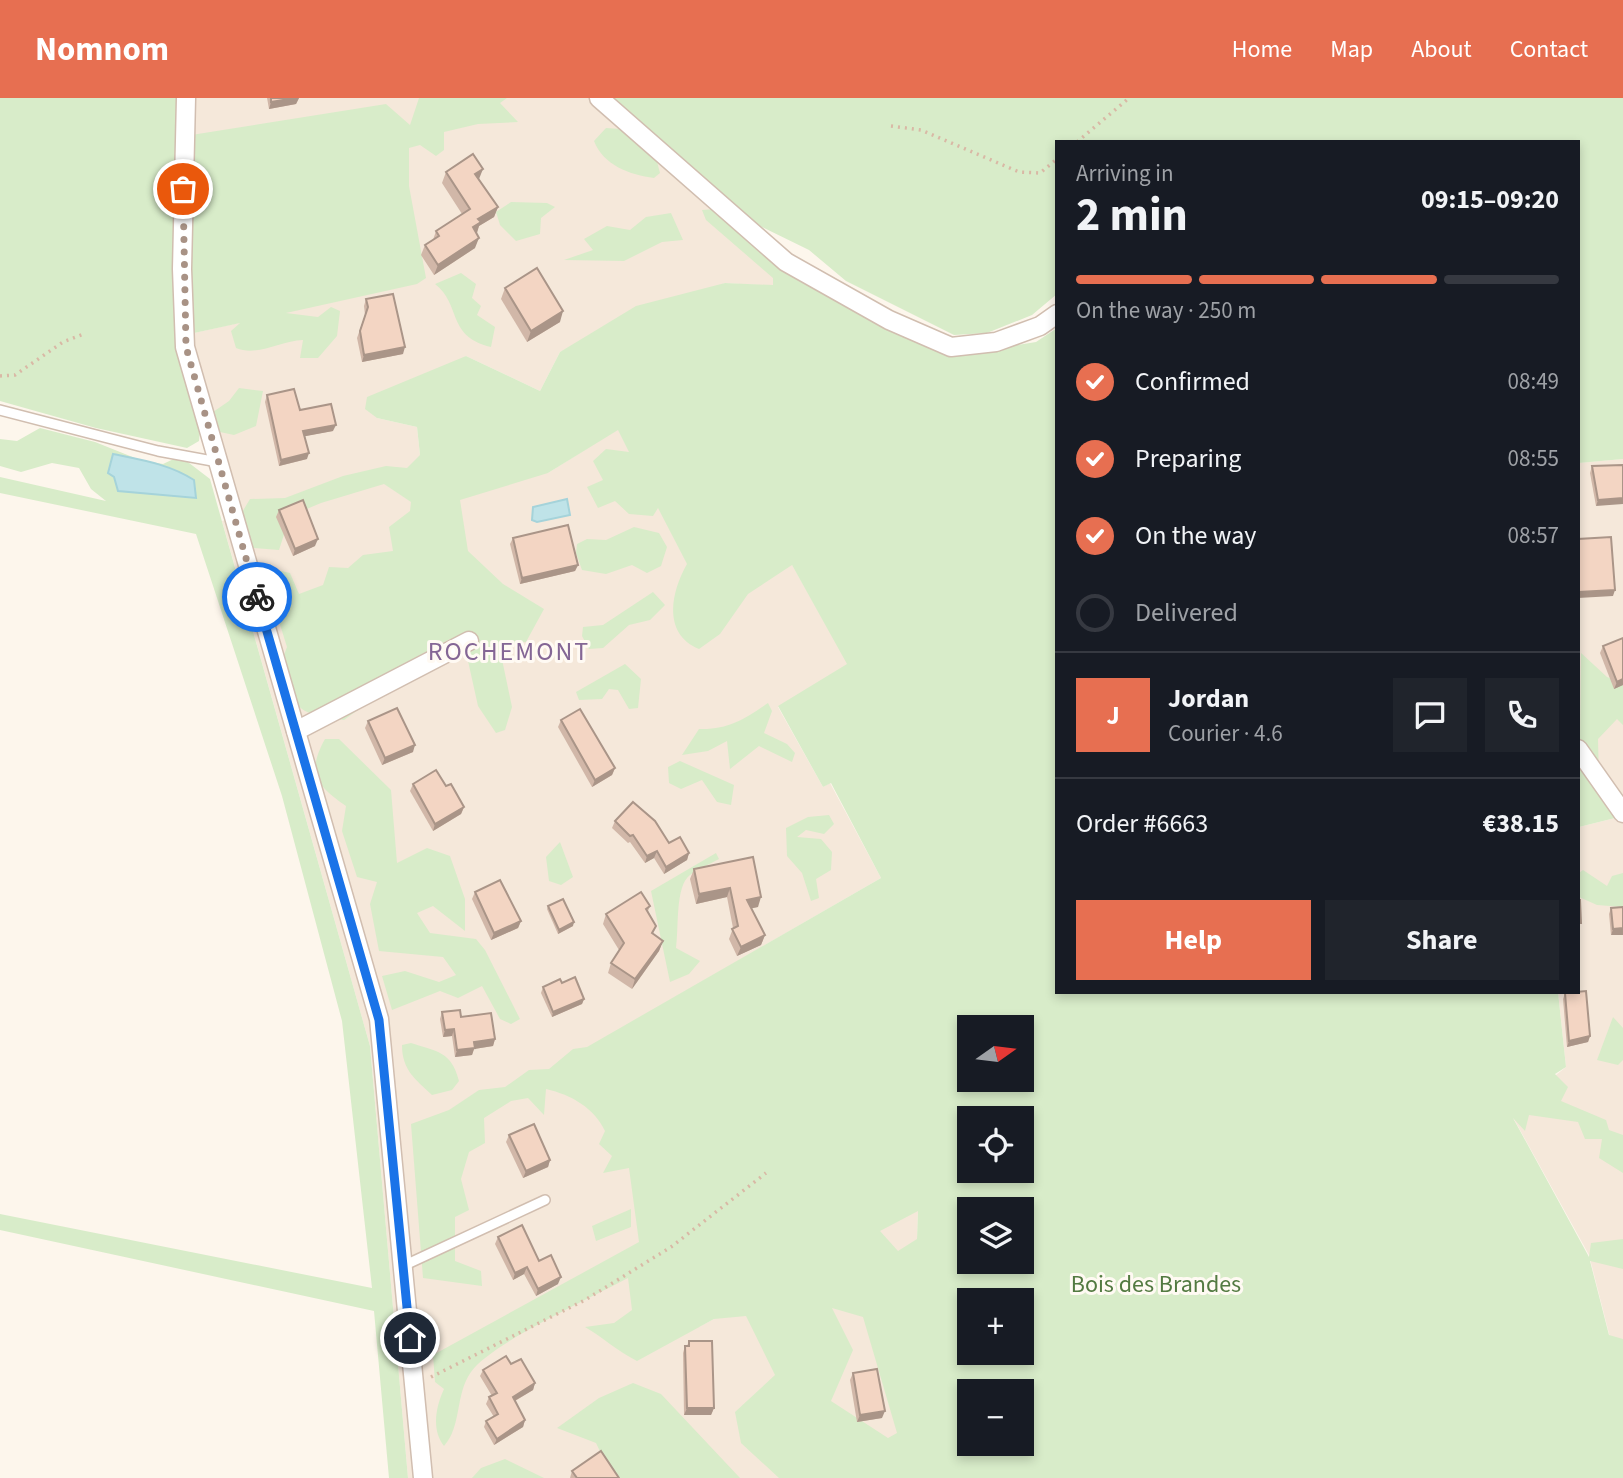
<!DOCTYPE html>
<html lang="en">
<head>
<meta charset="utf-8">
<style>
  :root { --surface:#171b24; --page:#20242c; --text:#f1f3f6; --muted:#9ea1a6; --line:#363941; --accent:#e76f51 }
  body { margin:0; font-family:"Source Sans 3",sans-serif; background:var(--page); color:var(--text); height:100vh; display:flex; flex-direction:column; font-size:26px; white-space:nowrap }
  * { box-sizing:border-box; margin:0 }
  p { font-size:23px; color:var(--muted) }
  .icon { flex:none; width:38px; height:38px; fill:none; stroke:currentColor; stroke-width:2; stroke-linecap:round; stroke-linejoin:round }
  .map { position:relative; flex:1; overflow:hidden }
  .side { position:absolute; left:1055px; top:42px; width:525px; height:854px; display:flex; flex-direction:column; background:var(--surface); border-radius:0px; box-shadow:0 4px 10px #0003 }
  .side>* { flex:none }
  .needle { width:46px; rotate:76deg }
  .buttons { position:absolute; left:957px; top:917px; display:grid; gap:14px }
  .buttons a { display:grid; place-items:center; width:77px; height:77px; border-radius:0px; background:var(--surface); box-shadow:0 4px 10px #0003; font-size:35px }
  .pin { position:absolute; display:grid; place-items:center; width:60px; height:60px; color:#fff; margin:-30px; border:4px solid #fff; border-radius:50%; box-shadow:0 2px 7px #0007 }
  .courier { position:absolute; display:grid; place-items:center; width:70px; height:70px; margin:-35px; border:5px solid #1a73e8; border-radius:50%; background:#fff; color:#222; box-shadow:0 2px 9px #0007 }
  .summary em { font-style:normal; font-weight:700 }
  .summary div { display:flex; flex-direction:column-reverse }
  .summary { display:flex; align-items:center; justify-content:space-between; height:119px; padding:0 21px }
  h1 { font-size:46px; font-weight:700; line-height:52px }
  .bar { display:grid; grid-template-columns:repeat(4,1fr); gap:10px 7px; align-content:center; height:84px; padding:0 21px }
  .bar i { height:9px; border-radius:5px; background:var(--line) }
  .bar .on { background:var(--accent) }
  .bar p { grid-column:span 4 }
  .line { display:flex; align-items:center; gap:18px; padding:0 21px; border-top:2px solid var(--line) }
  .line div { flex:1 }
  .round { display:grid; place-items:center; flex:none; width:74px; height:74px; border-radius:0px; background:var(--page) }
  ol { padding:0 21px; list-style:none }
  li { display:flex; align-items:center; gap:21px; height:77px }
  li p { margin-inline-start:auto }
  li .icon { padding:7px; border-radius:50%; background:var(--accent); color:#fff; stroke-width:4 }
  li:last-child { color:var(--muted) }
  li i { width:38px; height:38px; border:4px solid var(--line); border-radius:50% }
  .button { display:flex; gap:14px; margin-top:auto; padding:14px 21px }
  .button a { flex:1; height:80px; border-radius:0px; background:var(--accent); color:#fff; font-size:28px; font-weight:700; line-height:80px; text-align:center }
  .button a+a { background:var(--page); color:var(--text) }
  header { display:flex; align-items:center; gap:42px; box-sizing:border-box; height:98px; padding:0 35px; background:var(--accent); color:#fff }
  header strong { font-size:33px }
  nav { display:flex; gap:38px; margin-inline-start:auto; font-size:24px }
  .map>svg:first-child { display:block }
</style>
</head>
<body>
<header>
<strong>Nomnom</strong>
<nav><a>Home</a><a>Map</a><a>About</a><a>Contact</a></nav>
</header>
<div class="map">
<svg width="1623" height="1380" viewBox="0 0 1623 1380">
  <rect width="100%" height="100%" fill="#fdf6ec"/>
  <g fill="#f5e8da">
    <path d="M186,0h425l149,128 15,44 -2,16 -48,-3 -165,69 -20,39 -74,-35 -89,62 40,9 3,28 128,18 70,-44 90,175 78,-50 62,110 -70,43 45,80 7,-4 51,95 -294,170 112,279 219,-117 -5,161 16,107h-521l-38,-432 -148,-525 12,-4 -10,-73 -32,-72 -7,-37 232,-52 -233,-147z"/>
    <path d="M1623,361v354l-44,-64 -1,-286z"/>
    <path d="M1623,718v662l-6,-113 -28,-110 -79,-143 56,-45 -8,-75h20l1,-165z"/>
  </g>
  <g fill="#d8ecc9" fill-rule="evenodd">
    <path d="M0,0h186l-1,38 201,-32 24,21 9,-27h88l-7,5 18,19 -40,2 -34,8v18l-8,6 -16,-11 -11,3v38l17,92 -9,6 -131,29 32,4 13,-10 9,4 -3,25 -19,22h-18l3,-18c-23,1 -46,17 -67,8l-5,-17 9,-8 -55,12 15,95 -1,11 -12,7 -91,-20 -96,-27z"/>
    <path d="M611,0h1012v361l-44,4 -1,-321h-521v152l-25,21 -45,18 -33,2 -108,-54 -37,-31 -49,-24z"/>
    <path d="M606,30l15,1 34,25 5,19 -6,5c-24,-3 -51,-13 -60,-37z"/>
    <path d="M511,104l36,1 8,4 -14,11 -1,16 -24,7 -16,-16 -4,-13z"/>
    <path d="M715,111l127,78 95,48 55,14 44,-7 21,-14v664h501l8,75 -11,7 13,13 -7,14 45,19 3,10 14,5v38l-24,-15 3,-19h-17l-7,-17 -49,-7 -4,16 -12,-13 76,139 2,-14 32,-4v30l-33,-8 19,74 14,4v139h-844l-38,-35 -6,-31 40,-37 -29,-59 -32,3 -77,42c-20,-10 -33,-23 -52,-34l29,-4 18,-13 -4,-32c-35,19 -137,65 -157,94 -16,22 -9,54 -27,74 -13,-16 -8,-40 0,-57l-9,-7 -2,-27 206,-113 -10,-74 -26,5 9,-17 -13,-12 6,-13c-11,-23 -33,-36 -59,-42l-2,26 -16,-17 -17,3 -27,17 1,25 -16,9 -8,27 8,31 -14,7v44l26,10 1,15 -59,-8 -12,-154 38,-14 30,-20 26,-3 24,-17 20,-1 24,-20 14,-2 294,-169 -50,-95 -8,4 -45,-81 69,-42 -55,-99 -44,29 -28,40 -21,15c-37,-15 -28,-57 -12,-85l-29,-56 -5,8 -24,-2 -14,-13 -17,7 -11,-21 16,-7 -10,-19 13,-12 23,3 -11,-22 -70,43 -88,27 8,51 35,33 41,25 -18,33 -27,3 13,62 -7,23 -9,3 -18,-27 -10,-45 -18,-22 -84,45 -4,23 -18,13c-54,-8 -48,-11 -62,-60l5,-13 -20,-64 6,-14 17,4 9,21 24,-9 6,-18 19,1 15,-13 30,-4 -4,-24 21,-16 1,-9 -27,-18 -63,19 -31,13 -11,34 -26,-2 -12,-34 9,-15 35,-1 58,-22 43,-10 21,2 13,-13 -3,-28 -40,-9 -12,-9 2,-12 99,-41 74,35 20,-39 76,-46 89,-23 48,2v-7l-67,-58 -4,-10zM970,929h52v53h-52zM970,1020h52v53h-52zM970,1111h52v53h-52zM918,1113l-1,28 -19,12 -18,-20zM970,1202h52v53h-52zM832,1210l31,9 34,116 -9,5 -57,-37 22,-51zM970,1293h52v53h-52z"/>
    <path d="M671,115l12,27 -21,2 -38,19 -60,-1 29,-10 -9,-11 23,-13 23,4 16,-13z"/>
    <path d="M461,175l15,11 -4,14 9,8 -4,9 18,12 -4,20c-45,-11 -29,-42 -56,-63z"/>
    <path d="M239,290l24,3 -7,35 -22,9 -14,-3 -7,-20 16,-11z"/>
    <path d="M40,330l55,14 45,18 23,4 17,-8 30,23 160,567 38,432h-19l-15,-167 -374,-81v-16l372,74 -30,-267 -60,-225 -86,-262 -196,-41v-16l106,24 -15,-12 -12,-21 -27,-5 -31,9 -21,-6v-27l17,2z"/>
    <path d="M634,429l25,6 8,14 -6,19 -14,7 -15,-8 -26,9 -24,-4 -6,-17 1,-9 10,-5 19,1z"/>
    <path d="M653,494l12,13 -15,15 -21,5 -26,23 -14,1 -7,-13 1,-9 20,-2z"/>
    <path d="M1581,555l26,24 16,6v42l-6,-6 -19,20 1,39 24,38 -44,11z"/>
    <path d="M625,566l16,15 -3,29 -9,1 -11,-19 -9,-1 -7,10 -23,1 -3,-8z"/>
    <path d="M768,605l4,8 -8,22 23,11 8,9 -3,9 -33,-16 -29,23 -3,-28 -19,10 -26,4 17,-26c29,1 46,-10 69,-26z"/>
    <path d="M325,641h14l52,51 6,73 30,-15 23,8 15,43v32l-32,-25 -16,7 13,20 46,6 9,11 35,69 -9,5 -11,-5 -18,-33 -24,12 -18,-7 -48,19 -10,-34 23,-5 34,11 17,-7 -13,-18 -64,-6 -9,-47 7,-22 -20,-5 -15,-46 4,-25c-29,-20 -40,-33 -21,-67z"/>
    <path d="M680,663l54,24 -3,20 -14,-3 -15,-22 -21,9 -12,-6 -1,-16z"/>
    <path d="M829,717l5,9 -10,10 -18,-4 -9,7 24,2 11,13 -1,18 -15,9 3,19 -8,3 -9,-28 -15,-17 -1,-28 22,-11z"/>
    <path d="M560,744l13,35 -12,8 -12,-4 -3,-24z"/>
    <path d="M716,755l3,6c-9,5 -20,9 -29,16 -15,11 -11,53 -14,73l24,13 -11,13 -19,8 -19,-91z"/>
    <path d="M1583,772l24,16 5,-10 11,-3v34l-26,-2 -18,-8v-24z"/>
    <path d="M1613,919l10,11v32l-5,5 -21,-5z"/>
    <path d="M411,945c27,9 40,8 48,38l-7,9 -20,5c-17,-16 -30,-25 -30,-50z"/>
    <path d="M631,1111v18l-35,14 -4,-15z"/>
    <path d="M633,1285l28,11 79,84h-127l-17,-35 -39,-15 42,-30z"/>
    <path d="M505,1361l39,19h-72l9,-10z"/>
  </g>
  <g fill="#bfe3e8" stroke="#a5d3da" stroke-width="2">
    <path d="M113,356c29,6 56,10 81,26l2,18 -78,-7 -4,-14 -6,-4z"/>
    <path d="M567,401l3,16 -33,7 -5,-2 1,-13z"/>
  </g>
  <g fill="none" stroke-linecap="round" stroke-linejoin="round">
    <g stroke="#d1beb0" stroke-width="12">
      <g id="service">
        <path d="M0,312l158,41 60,11"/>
        <path d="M403,1168l142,-66"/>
      </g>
    </g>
    <g stroke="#d1beb0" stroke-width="21">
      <g id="minor">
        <path d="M186,0l-4,171 3,78 194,672 44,459"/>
        <path d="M599,0l187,164 103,58 62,27 45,-5 44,-16 17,-12"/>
        <path d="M296,633l173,-90"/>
        <path d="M1578,651l45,64"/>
      </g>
    </g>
    <g stroke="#d9b8a5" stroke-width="3.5" stroke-dasharray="2 5" stroke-linecap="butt">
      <path d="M891,28l30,4 98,42 21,1 17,-14"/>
      <path d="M1077,44l52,-44"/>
      <path d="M0,278l15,-1 48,-33 23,-9"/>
      <path d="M431,1279l154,-77 86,-53 95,-74"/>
    </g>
    <use href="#service" stroke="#fff" stroke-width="9"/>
    <use href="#minor" stroke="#fff" stroke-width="18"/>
  </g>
  <g fill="#d1b7a8">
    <path d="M267,0h32l-3,6 -27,5z"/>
    <path d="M446,74l33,8 19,27 -4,10 -15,9 -3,7 -1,15 -41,27 -13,-20 4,-10 8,-5 3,-9 26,-17 -20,-31z"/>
    <path d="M505,190l55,34 -33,20 -26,-43z"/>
    <path d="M366,201l37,55 -41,8 -5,-24 8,-23 -1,-9z"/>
    <path d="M267,297l33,15 33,21 -28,5 2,23 -28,7 -14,-64z"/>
    <path d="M1623,367l-27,41 -6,-33 2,-7z"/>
    <path d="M279,412l36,36 -22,10 -17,-39z"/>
    <path d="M513,440l65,27 -3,6 -55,13 -10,-40z"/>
    <path d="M1623,540v47l-9,4 -14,-36 3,-7z"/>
    <path d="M561,622l54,48 -3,7 -20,12 -34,-60z"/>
    <path d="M368,623l45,31 -31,13 -17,-37z"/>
    <path d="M413,686l51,23 -3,7 -28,17 -23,-40z"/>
    <path d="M615,723l54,22 20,10 -2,7 -23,14 -10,-16 -9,5 -15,-21 -2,1 -16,-15z"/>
    <path d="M753,759l5,50 -7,1 14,27 -4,10 -24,11 -8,-17 4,-11 -6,-31 -31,7 -6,-25 4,-10z"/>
    <path d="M475,794l46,29 -3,7 -27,12 -19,-41z"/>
    <path d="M548,808l25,20 -15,8 -11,-25z"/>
    <path d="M650,808l-2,5 8,15 -3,8 10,7 -4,10 -27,38 -24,-16 3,-10 8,-13 -16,-26 3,-10z"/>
    <path d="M1623,809l-12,28 -2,-21 2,-6z"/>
    <path d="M562,885l22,16 -2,5 -30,13 -11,-24 2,-6z"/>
    <path d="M1565,895l25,43 -2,6 -21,5 -4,-48z"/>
    <path d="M442,914l19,5 34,22 -2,7 -19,3 -2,6 -17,2 -3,-21 -9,1 -3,-18z"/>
    <path d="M509,1037l41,25 -2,7 -25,11 -17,-36z"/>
    <path d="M498,1139l41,24 19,23 -22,12 -12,-22 -11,6 -18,-36z"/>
    <path d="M689,1243l25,67 -3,7h-27l-1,-62 2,-7h2z"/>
    <path d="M511,1266l24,19 -2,7 -18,11 10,19 -2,7 -29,18 -10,-18 2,-6 8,-4 -8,-13 3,-7 3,-1 -12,-20 3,-6z"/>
    <path d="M853,1275l29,45 -25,4 -7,-42z"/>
    <path d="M572,1373l47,7h-49z"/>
  </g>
  <g fill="#aa9588">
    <path d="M295,0h4l-3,6 -27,5 2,-7z"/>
    <path d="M483,71l-4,10 -4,-5z"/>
    <path d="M498,109l-4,10 -15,9 -2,7 -8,5 4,-11 5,-8z"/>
    <path d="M479,140l-4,10 -41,27 4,-10z"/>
    <path d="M563,213l-3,11 -33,20 4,-11z"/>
    <path d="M405,249l-2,7 -41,8 2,-7z"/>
    <path d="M336,327l-3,6 -32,6 2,-6z"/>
    <path d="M309,355l-2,6 -28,7 2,-6z"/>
    <path d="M1623,400v6l-27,2 2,-6z"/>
    <path d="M318,441l-3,7 -22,10 2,-7z"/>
    <path d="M578,467l-3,6 -55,13 2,-6z"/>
    <path d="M1615,492l-2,6 -35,2v-6z"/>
    <path d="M1623,581v6l-9,4 3,-7z"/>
    <path d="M415,647l-2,7 -31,13 3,-7z"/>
    <path d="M615,670l-3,7 -20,12 3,-7z"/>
    <path d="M464,709l-3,7 -28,17 2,-7z"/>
    <path d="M657,753l-3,7 -9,5 2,-7z"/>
    <path d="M689,755l-2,7 -23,14 2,-7z"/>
    <path d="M730,790l-3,9 -31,7 3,-10z"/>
    <path d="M761,799l-3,10 -14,3 3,-10z"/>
    <path d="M521,823l-3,7 -27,12 3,-7z"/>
    <path d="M574,824l-1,4 -15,8 1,-4z"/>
    <path d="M1623,830v7h-12l2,-6z"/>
    <path d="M765,837l-4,10 -24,11 4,-9z"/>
    <path d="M663,843l-4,10 -27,38 3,-10z"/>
    <path d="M584,901l-2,5 -30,13 1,-5z"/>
    <path d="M454,931l-2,7 -9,1 2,-7z"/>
    <path d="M1590,938l-2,6 -21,5 2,-6z"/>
    <path d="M495,941l-2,7 -19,3 -2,6 -17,2 2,-7 17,-8z"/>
    <path d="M550,1062l-2,7 -25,11 3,-7z"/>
    <path d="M527,1169l-3,7 -11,6 2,-7z"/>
    <path d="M561,1179l-3,7 -22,12 2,-7z"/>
    <path d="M535,1285l-2,7 -22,13 2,-6z"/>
    <path d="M687,1310h27l-3,7h-27z"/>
    <path d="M885,1313l-3,7 -25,4 3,-7z"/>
    <path d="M525,1322l-2,7 -29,18 3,-6z"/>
  </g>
  <g fill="#f3d5c3" stroke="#aa9588" stroke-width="2">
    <path d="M271,0h24l-24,4z"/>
    <path d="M473,56l10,15 -8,5 23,33 -20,12 3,3 -8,5 6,11 -41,27 -13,-20 14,-9 -3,-5 34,-22 -24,-37z"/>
    <path d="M537,170l26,43 -32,20 -26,-43z"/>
    <path d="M393,196l12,53 -41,8 -4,-24 8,-24 -2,-8z"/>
    <path d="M294,291l6,21 31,-6 5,21 -33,6 6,22 -28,7 -14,-65z"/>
    <path d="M1623,367v33l-25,2 -6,-34z"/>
    <path d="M303,402l15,39 -23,10 -16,-39z"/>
    <path d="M568,427l10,40 -56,13 -9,-40z"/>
    <path d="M1611,439l4,53 -37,2v-53z"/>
    <path d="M1623,540v41l-6,3 -14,-36z"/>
    <path d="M397,610l18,37 -30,13 -17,-37z"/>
    <path d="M580,611l35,59 -20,12 -34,-60z"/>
    <path d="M436,672l10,16 5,-2 13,23 -29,17 -22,-40z"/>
    <path d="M633,704l22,19 14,22 11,-6 9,16 -23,14 -9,-16 -10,5 -14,-21 -3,1 -15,-15z"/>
    <path d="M753,759l8,40 -14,3 18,35 -24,12 -9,-18 6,-3 -8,-38 -31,6 -5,-25z"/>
    <path d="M500,782l21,41 -27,12 -19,-41z"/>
    <path d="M641,794l9,14 -4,3 10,17 -4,7 11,8 -28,38 -24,-16 13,-20 -18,-29z"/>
    <path d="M563,801l11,23 -15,8 -11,-24z"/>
    <path d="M1578,802h2l1,23h-3z"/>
    <path d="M1623,809v21l-10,1 -2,-21z"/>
    <path d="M575,879l9,22 -31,13 -10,-25 17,-8 2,4z"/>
    <path d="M1586,893l4,45 -21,5 -4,-48z"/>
    <path d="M460,912l1,7 30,-4 4,26 -21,3 1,6 -18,2 -3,-21 -9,1 -3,-18z"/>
    <path d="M534,1026l16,36 -24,11 -17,-36z"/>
    <path d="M522,1127l17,36 12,-6 10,22 -23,12 -11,-22 -12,6 -17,-36z"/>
    <path d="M689,1243h23l2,67h-27l-2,-62h4z"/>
    <path d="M506,1258l5,8 10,-5 14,24 -22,14 12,23 -28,19 -11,-18 12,-7 -9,-17 8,-4 -14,-23z"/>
    <path d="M877,1271l8,42 -25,4 -7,-42z"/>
    <path d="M601,1353l18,27h-42l-5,-7z"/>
  </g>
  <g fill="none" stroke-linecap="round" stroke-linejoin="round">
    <path stroke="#a89285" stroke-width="7" stroke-dasharray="0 12.6" d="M183,91l3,158 71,250"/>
    <path stroke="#1a73e8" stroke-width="9" d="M257,499l122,423 31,318"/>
  </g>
  <g text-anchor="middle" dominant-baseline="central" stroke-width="6" stroke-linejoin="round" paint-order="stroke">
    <g font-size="24" fill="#537a41" stroke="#fffaf3">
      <text x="1156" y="1186">Bois des Brandes</text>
    </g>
    <g font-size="26" letter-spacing="2" fill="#846695" stroke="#fffaf3">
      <text x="509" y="553">ROCHEMONT</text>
    </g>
  </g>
</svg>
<div class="buttons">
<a><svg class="needle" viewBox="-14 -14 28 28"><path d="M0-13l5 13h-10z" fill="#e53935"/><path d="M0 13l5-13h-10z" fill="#9ea1a6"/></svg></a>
<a><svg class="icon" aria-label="locate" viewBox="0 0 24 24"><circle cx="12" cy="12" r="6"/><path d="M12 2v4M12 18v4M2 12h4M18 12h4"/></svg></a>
<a><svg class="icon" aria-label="layers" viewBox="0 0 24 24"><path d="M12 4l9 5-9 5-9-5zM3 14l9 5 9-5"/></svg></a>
<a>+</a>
<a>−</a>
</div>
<div class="pin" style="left:183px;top:91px;background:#ea580c"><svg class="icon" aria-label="bag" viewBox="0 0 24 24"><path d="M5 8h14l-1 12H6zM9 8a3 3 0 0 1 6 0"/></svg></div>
<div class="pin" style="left:410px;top:1240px;background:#1f2937"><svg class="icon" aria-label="home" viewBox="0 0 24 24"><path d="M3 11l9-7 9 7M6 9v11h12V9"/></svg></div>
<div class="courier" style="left:257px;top:499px"><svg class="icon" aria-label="bike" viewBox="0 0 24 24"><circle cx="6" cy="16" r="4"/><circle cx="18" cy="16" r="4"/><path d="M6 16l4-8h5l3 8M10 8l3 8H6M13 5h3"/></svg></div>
<section class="side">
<div class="summary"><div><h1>2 min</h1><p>Arriving in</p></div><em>09:15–09:20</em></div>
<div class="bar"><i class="on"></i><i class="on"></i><i class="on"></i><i></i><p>On the way · 250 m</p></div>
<ol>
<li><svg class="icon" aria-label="check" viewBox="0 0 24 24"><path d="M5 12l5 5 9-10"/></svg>Confirmed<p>08:49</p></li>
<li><svg class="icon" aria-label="check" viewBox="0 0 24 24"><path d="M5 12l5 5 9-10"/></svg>Preparing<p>08:55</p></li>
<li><svg class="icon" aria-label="check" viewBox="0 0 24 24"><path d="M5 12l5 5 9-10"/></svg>On the way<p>08:57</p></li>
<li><i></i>Delivered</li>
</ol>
<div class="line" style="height:126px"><b class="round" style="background:var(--accent);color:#fff">J</b><div><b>Jordan</b><p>Courier · 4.6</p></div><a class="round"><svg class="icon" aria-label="chat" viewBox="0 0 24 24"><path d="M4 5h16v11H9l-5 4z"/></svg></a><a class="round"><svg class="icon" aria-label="phone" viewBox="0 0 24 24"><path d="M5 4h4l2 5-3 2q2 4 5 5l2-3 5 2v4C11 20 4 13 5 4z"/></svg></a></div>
<div class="line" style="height:91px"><div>Order #6663</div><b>€38.15</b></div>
<div class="button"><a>Help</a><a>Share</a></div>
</section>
</div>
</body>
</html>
